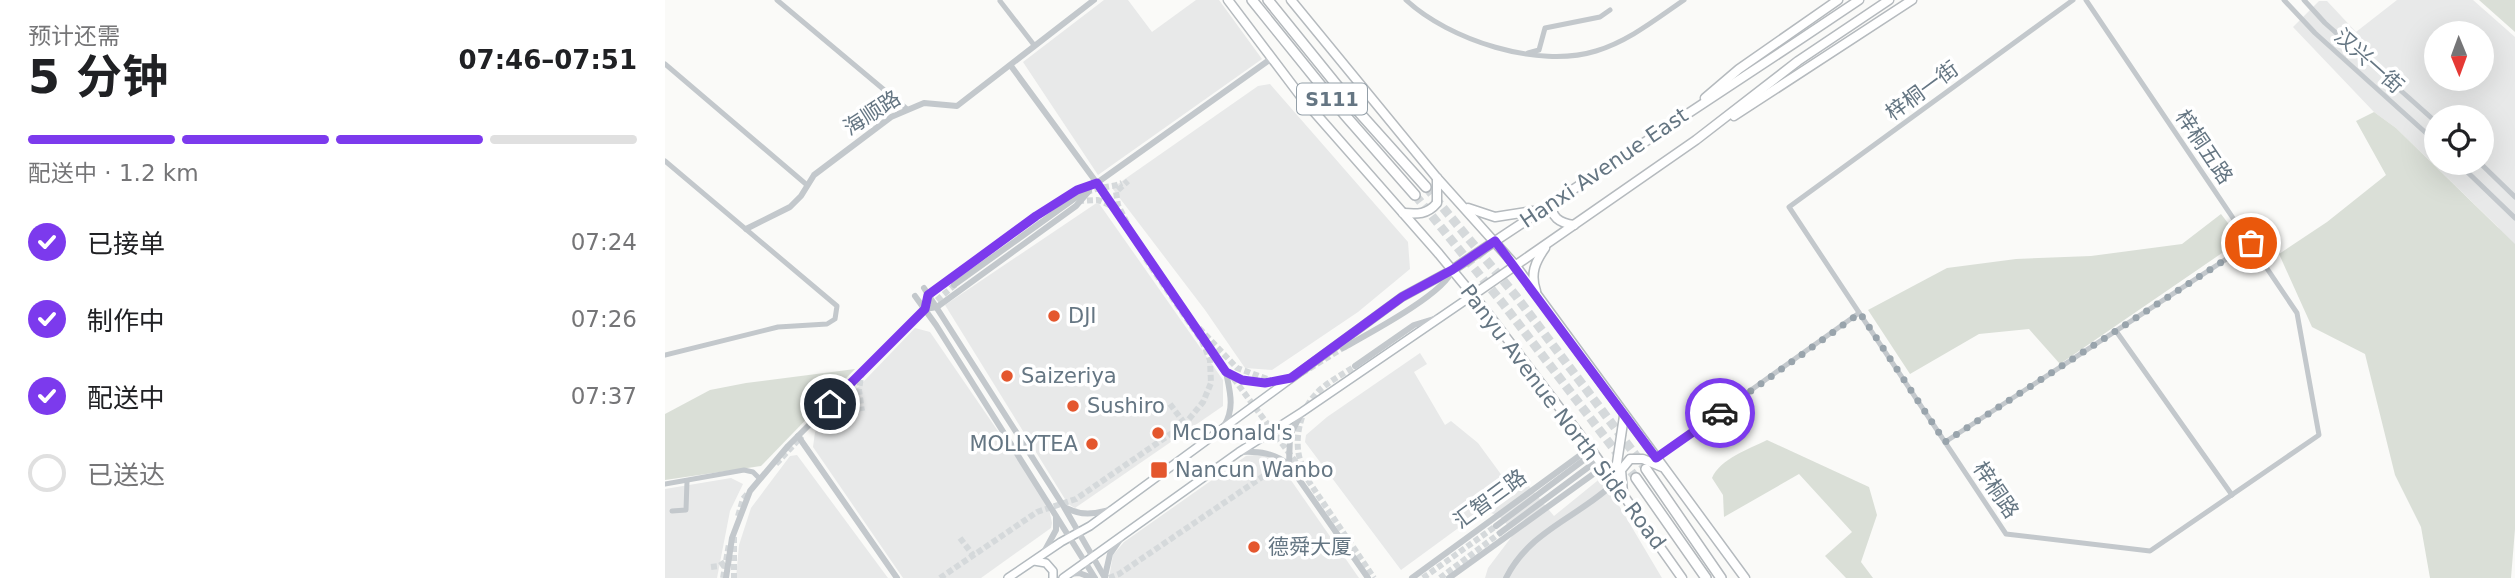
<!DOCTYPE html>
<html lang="zh">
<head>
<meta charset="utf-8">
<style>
  :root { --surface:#fff; --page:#f2f2f2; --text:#202124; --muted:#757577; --line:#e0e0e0; --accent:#7c3aed }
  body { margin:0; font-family:"DejaVu Sans","Noto Sans SC",sans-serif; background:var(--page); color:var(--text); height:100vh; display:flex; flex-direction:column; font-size:26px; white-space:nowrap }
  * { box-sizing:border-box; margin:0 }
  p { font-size:23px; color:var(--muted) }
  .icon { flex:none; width:38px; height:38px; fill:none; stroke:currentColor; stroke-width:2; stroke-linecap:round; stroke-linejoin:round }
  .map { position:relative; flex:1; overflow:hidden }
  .details { display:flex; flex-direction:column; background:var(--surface); width:665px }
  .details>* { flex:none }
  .needle { width:46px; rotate:179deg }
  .controls { position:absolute; left:1759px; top:21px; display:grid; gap:14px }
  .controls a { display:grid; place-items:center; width:70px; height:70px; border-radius:50%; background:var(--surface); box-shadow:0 7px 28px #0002; font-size:35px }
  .pin { position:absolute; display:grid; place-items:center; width:60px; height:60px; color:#fff; margin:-30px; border:4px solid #fff; border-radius:50%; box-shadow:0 2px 7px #0007 }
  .courier { position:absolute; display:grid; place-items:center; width:70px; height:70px; margin:-35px; border:5px solid #7c3aed; border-radius:50%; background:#fff; color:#222; box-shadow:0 2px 9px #0007 }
  .headline em { font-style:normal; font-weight:700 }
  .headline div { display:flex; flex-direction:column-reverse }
  .headline { display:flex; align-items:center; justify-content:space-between; height:119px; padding:0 28px }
  h1 { font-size:46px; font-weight:700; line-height:52px }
  .bar { display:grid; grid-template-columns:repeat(4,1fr); gap:10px 7px; align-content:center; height:84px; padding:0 28px }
  .bar i { height:9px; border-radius:5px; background:var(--line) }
  .bar .active { background:var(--accent) }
  .bar p { grid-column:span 4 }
  ol { padding:0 28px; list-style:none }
  li { display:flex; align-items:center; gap:21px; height:77px }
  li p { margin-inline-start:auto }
  li .icon { padding:7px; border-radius:50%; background:var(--accent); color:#fff; stroke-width:4 }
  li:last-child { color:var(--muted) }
  li i { width:38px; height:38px; border:4px solid var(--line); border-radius:50% }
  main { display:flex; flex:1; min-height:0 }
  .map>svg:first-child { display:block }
</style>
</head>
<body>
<main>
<section class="details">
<div class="headline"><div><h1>5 分钟</h1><p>预计还需</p></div><em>07:46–07:51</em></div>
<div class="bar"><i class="active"></i><i class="active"></i><i class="active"></i><i></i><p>配送中 · 1.2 km</p></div>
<ol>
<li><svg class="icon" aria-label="check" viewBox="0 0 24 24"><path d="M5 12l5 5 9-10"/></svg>已接单<p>07:24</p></li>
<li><svg class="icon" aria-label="check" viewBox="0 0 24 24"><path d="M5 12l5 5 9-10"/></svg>制作中<p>07:26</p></li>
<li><svg class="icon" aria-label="check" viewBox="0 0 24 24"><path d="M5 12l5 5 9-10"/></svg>配送中<p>07:37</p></li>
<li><i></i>已送达</li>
</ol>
</section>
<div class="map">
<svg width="1850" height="578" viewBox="0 0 1850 578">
  <rect width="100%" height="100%" fill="#fafaf8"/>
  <g fill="#e8e9e9" fill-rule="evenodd">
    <path d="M439,0h24l24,32 44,-32h23l43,59 -164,116 -75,-113z"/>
    <path d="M1732,0h76l42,37v223l-17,-33 -102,-99 -22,-16 -81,-85 26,-26h8l29,31zM1771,33h45v46h-45zM1771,117h45v46h-45z"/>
    <path d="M605,84l138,158 2,27 -52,43 -86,58 -27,-2 -40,-58 -93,-122 146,-102z"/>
    <path d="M433,202l125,178v26l-148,102 -7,-4 -123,-199z"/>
    <path d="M250,328l15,4 118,172 4,19 -1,5 -70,50h-78l-90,-131 2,-15z"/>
    <path d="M755,353l7,11 -13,8 31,53 6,-4 27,22 36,49 15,-6 25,30 48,-39 60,101h-177l3,-10 37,-49 -14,10 -12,-13 -16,-6 -82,60 -96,-128 1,-7 21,-18z"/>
    <path d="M599,454l15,9 80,115h-250l4,-23 11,-13 122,-86z"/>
    <path d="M132,455l91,123h-152l3,-33 12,-37 39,-52z"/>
    <path d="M66,478l12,6 -13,27 -13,67h-52v-89z"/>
  </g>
  <g fill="#dadfd7">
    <path d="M1814,0h36v32z"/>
    <path d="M1709,112l22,16 119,116v285l-4,49h-81l-9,-51 -26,-52 -30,-121 -53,-27 -33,-73 48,-32 59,-47 -30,-54z"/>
    <path d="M1556,214l20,26 -181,124 -31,-35 -50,5 -69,40 -42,-64 79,-42 69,-9 75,-3 91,-12z"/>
    <path d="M190,369l-94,97 -96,14v-66l45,-24 36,-7z"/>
    <path d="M1102,440l102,47 8,28 -16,47 12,16h-27l-21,-22 27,-24 -53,-58 -75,43 -1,-22 -11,-17c8,-19 37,-29 55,-38z"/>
  </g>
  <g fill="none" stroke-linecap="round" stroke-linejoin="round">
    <g stroke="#d5d9db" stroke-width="6" stroke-dasharray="6 3" stroke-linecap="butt">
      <path d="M421,193c12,-7 25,-5 36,-10"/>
      <path d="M413,201l20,-1 16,7"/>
      <path d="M462,223l-9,-18 -2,-13 12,-11"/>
      <path d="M265,306l26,-22"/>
      <path d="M534,328l38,40 33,12"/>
      <path d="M197,371l-3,19 3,21"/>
      <path d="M563,371l67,90 79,117"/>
      <path d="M629,378l49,-30"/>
      <path d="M505,404l15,20"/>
      <path d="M111,464l26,-28"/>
      <path d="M638,467c-11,-21 -4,-55 12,-72 10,-12 27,-20 40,-29"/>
      <path d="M73,516l5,-17 6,-7"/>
      <path d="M69,537v41"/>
      <path d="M295,538l13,17"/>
      <path d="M46,567l8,-1 6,-4"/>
      <path d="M58,578l6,-34"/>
      <path d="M275,578l97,-66 39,-13 109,-75 18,-22 8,-19 -1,-23 -8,-19 -57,-83"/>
      <path d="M444,578l10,-4 152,-103 10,-1 15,3"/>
      <path d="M758,578l73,-52"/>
      <path d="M775,578l60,-45"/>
    </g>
    <g stroke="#d5d9db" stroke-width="9" stroke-dasharray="9 4.5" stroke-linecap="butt">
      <path d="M761,187l90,109 130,173"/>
      <path d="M750,195l89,110 132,173"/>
    </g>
    <g stroke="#b3babf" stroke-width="10">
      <g id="secondary">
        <path d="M369,561l12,2 7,8v7"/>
        <path d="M343,578l53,-36 29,-16 312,-229 50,-27"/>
        <path d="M398,578l176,-126 63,-40 171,-117"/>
      </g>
    </g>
    <g stroke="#b5babe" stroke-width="11">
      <g id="primary">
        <path d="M563,0l74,98 137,156 47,57 104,137 92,130"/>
        <path d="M626,0l146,178 79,88 229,312"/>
        <path d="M1040,98l34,-29 99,-69"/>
        <path d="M1069,116l178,-116"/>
        <path d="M888,202c-4,15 7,21 21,23"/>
        <path d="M803,208l27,9 38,-6"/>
        <path d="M738,213c14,1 24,2 34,-10v-25"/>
        <path d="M787,270c135,-91 272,-179 407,-270"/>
        <path d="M871,291c-6,-17 -1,-29 9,-43"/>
        <path d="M808,295l223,-155 102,-79 91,-61"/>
        <path d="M949,483l10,-67"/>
        <path d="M958,493l-2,-23 9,-11h13l19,8"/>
      </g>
    </g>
    <g stroke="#b4b9bd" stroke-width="12">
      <g id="trunk">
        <path d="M587,0l92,114 71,81"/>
        <path d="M603,0l89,110 69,77"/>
        <path d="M981,469l75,109"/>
        <path d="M971,478l70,100"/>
      </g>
    </g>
    <g stroke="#c3c8cc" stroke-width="5">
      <path d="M112,0l130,109"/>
      <path d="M741,0c43,40 132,69 190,51 33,-10 60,-32 88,-51"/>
      <path d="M1408,0l-284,207 217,327 144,17 169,-116 -22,-122 -211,-313"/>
      <path d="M1619,0l31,33 121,109"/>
      <path d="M1639,0l21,23 111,99"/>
      <path d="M335,1l34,44"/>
      <path d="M863,53l11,-3 6,-22 55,-11 10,-7"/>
      <path d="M0,64l142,121"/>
      <path d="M0,161l172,145 -2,13 -8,5 -49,3 -113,28"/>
      <path d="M1793,163l57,55"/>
      <path d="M1815,163l35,34"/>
      <path d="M1451,331l116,164"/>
      <path d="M1280,442l306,-199"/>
      <path d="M991,458l203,-145"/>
      <path d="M0,484l79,-14 9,2 7,7"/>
      <path d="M7,511l14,-1 1,-29"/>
    </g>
    <g stroke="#c3c8cc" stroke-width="6">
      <path d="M346,66l91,124 124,182c4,20 9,36 -2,54"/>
      <path d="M429,185l178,-127"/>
      <path d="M81,229l44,-22 11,-11 13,-21 77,-58 33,-14 33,3 137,-106"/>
      <path d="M289,285l131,-94"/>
      <path d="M259,288l140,219 41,71"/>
      <path d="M250,296l21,29 159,253"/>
      <path d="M260,309l12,-2 139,-101 13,-15"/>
      <path d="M678,348c23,-13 103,-55 109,-78"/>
      <path d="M690,366l59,-41 23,-7"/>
      <path d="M561,372c24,12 37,12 63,7"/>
      <path d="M133,436l99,142"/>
      <path d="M575,452c19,-1 35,1 49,13l79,113"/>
      <path d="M624,465l1,-30 11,-21"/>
      <path d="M401,508c16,8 27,6 44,2"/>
      <path d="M831,526l97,-73"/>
      <path d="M835,533l98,-73"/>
      <path d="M379,552l12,-22v-13"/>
      <path d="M404,574l10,-1 14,5"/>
      <path d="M440,576l5,-22 11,-16"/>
      <path d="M61,578l6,-40 18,-47 38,-45 137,-137 3,-15 108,-78 41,-26 15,-4"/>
      <path d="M747,578l178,-130"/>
      <path d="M784,578l154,-111"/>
      <path d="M841,578c24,-48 73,-61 108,-95"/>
    </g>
    <use href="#secondary" stroke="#fff" stroke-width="7"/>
    <use href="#primary" stroke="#fff" stroke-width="8"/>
    <use href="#trunk" stroke="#fff" stroke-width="9"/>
  </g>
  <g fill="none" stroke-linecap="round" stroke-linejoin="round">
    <path stroke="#99a4ac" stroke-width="7" stroke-dasharray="0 12.6" d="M1055,413l140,-100 85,129 306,-199"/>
    <path stroke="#7c3aed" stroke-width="9" d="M165,404l95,-95 3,-14 108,-79 41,-26 20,-7 129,189 16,8 23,3 26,-5 111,-81 50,-27 43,-29 161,217 64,-45"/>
  </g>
  <g fill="#e4572e" stroke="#fff" stroke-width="2.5">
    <circle cx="389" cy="316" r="7"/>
    <circle cx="342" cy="376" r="7"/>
    <circle cx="408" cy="406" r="7"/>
    <circle cx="493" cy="433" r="7"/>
    <circle cx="427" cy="444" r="7"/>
    <rect x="485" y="461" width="18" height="18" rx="3.5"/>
    <circle cx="589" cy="547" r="7"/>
  </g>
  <g text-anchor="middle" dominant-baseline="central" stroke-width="7" stroke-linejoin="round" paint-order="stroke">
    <rect fill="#fff" stroke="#939fa8" stroke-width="2" x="632" y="83.5" width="70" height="31" rx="5"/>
    <g font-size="19" font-weight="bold" fill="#657683">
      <text x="667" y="99">S111</text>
    </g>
    <g font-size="21" fill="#657683" stroke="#fff">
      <text transform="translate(1704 61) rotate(42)">汉兴一街</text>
      <text transform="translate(1257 91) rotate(-36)">梓桐一街</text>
      <text transform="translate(207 113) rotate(-33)">海顺路</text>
      <text transform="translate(1539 147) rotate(56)">梓桐五路</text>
      <text transform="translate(939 168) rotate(-34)">Hanxi Avenue East</text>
      <text transform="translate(898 417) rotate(53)">Panyu Avenue North Side Road</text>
      <text transform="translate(1331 490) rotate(56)">梓桐路</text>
      <text transform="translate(825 499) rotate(-36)">汇智三路</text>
    </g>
    <g font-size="21" fill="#657683" stroke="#fff" text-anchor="start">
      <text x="403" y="316">DJI</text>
      <text x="356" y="376">Saizeriya</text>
      <text x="422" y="406">Sushiro</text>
      <text x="507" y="433">McDonald's</text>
      <text x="413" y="444" text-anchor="end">MOLLYTEA</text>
      <text x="510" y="470">Nancun Wanbo</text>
      <text x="603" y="547">德舜大厦</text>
    </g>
  </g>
</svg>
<div class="controls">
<a><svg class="needle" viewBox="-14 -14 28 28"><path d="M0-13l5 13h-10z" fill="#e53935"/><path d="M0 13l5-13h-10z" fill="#757577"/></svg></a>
<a><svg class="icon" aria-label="locate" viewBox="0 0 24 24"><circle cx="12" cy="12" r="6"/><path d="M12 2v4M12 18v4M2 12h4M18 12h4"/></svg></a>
</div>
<div class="pin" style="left:1586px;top:243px;background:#ea580c"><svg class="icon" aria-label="bag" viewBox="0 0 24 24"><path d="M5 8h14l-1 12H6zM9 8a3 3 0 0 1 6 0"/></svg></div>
<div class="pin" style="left:165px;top:404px;background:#1f2937"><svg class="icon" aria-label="home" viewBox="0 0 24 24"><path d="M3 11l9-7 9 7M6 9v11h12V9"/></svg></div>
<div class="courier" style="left:1055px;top:413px"><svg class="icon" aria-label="car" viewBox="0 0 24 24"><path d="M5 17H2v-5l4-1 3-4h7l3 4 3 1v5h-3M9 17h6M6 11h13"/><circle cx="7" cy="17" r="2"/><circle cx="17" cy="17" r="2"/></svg></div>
</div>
</main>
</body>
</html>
